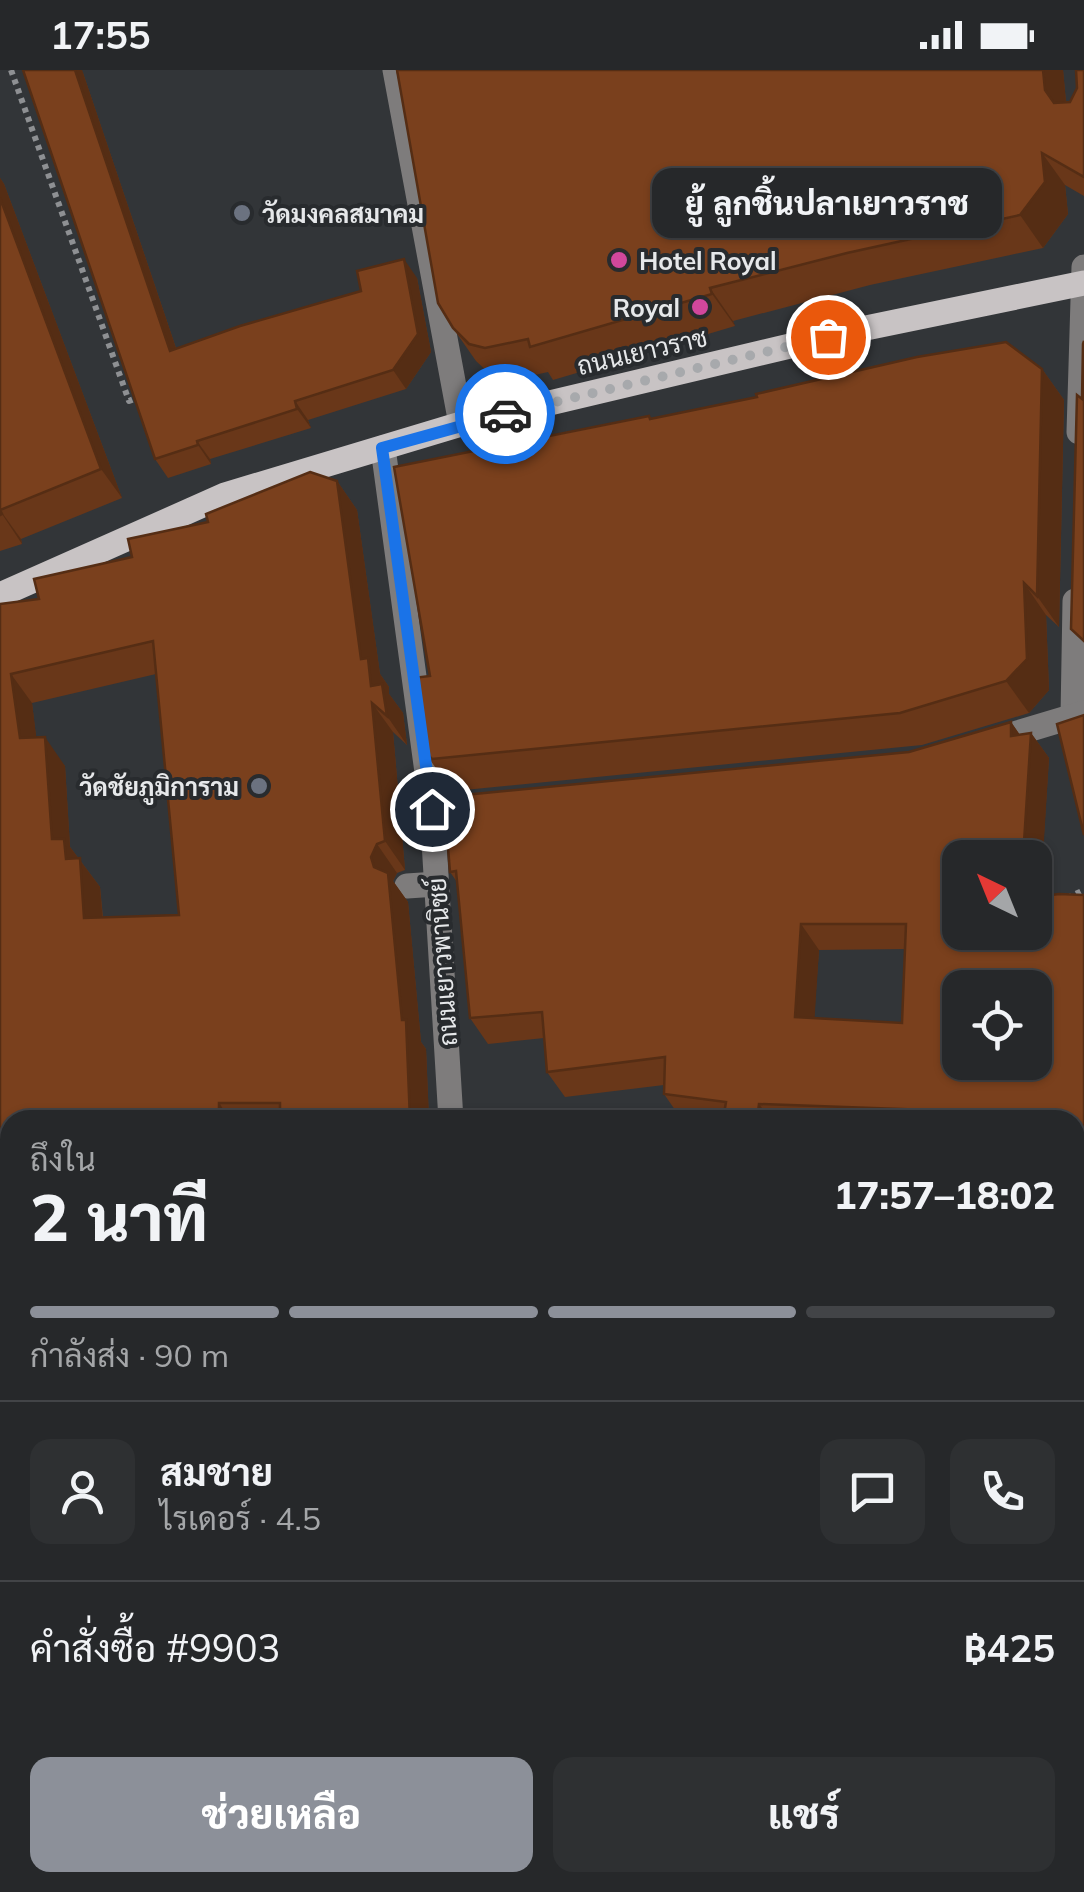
<!DOCTYPE html>
<html lang="th">
<head>
<meta charset="utf-8">
<style>
  :root { --surface:#26282a; --page:#2e3032; --text:#f1f3f6; --muted:#a4a6a8; --line:#424447; --accent:#8c9099 }
  body { margin:0; font-family:Mulish,Sarabun,sans-serif; background:var(--page); color:var(--text); height:100vh; display:flex; flex-direction:column; font-size:38px; white-space:nowrap }
  * { box-sizing:border-box; margin:0 }
  p { font-size:32px; color:var(--muted) }
  .icon { flex:none; width:55px; height:55px; fill:none; stroke:currentColor; stroke-width:2; stroke-linecap:round; stroke-linejoin:round }
  .map { position:relative; flex:1; overflow:hidden }
  .drawer { position:absolute; left:0px; top:1040px; width:1085px; height:782px; display:flex; flex-direction:column; background:var(--surface); border-radius:30px 30px 0 0; box-shadow:0 2px 8px #0004,0 0 0 2px var(--line) }
  .drawer>* { flex:none }
  .needle { width:65px; rotate:317deg }
  .controls { position:absolute; left:942px; top:770px; display:grid; gap:20px }
  .controls a { display:grid; place-items:center; width:110px; height:110px; border-radius:20px; background:var(--surface); box-shadow:0 2px 8px #0004,0 0 0 2px var(--line); font-size:50px }
  .pin { position:absolute; display:grid; place-items:center; width:85px; height:85px; color:#fff; margin:-42px; border:5px solid #fff; border-radius:50%; box-shadow:0 2px 10px #0007 }
  .courier { position:absolute; display:grid; place-items:center; width:100px; height:100px; margin:-50px; border:8px solid #1a73e8; border-radius:50%; background:#fff; color:#222; box-shadow:0 2px 12px #0007 }
  .bubble { position:absolute; height:70px; border-radius:20px; background:var(--surface); box-shadow:0 2px 8px #0004,0 0 0 2px var(--line); font-size:32px; font-weight:800; line-height:70px; text-align:center }
  .head em { font-style:normal; font-weight:800 }
  .head div { display:flex; flex-direction:column-reverse }
  .head { display:flex; align-items:center; justify-content:space-between; height:170px; padding:0 30px }
  h1 { font-size:65px; font-weight:800; line-height:75px }
  .bar { display:grid; grid-template-columns:repeat(4,1fr); gap:15px 10px; align-content:center; height:120px; padding:0 30px }
  .bar i { height:12px; border-radius:8px; background:var(--line) }
  .bar .on { background:var(--accent) }
  .bar p { grid-column:span 4 }
  .line { display:flex; align-items:center; gap:25px; padding:0 30px; border-top:2px solid var(--line) }
  .line div { flex:1 }
  .round { display:grid; place-items:center; flex:none; width:105px; height:105px; border-radius:20px; background:var(--page) }
  .primary-button { display:flex; gap:20px; margin-top:auto; padding:20px 30px }
  .primary-button a { flex:1; height:115px; border-radius:20px; background:var(--accent); color:#fff; font-size:40px; font-weight:800; line-height:115px; text-align:center }
  .primary-button a+a { background:var(--page); color:var(--text) }
  .status { display:flex; justify-content:space-between; align-items:center; height:70px; padding:0 50px; background:var(--surface); direction:ltr }
  .status svg { height:28px; fill:currentColor }
  .map>svg:first-child { display:block }
</style>
</head>
<body>
<div class="status"><b>17:55</b><svg viewBox="0 0 49 12"><path d="M0 12V9h3v3zM5 12V6h3v6zM10 12V3h3v9zM15 12V0h3v12zM26 1h20v11H26zM47 4h2v5h-2z"/></svg></div>
<div class="map">
<svg width="1084" height="1822" viewBox="0 0 1084 1822">
  <rect width="100%" height="100%" fill="#323538"/>
  <path fill="#374d20" d="M761,1813h149l-1,9h-148z"/>
  <g fill="none" stroke-linecap="round" stroke-linejoin="round">
    <g stroke="#8e9093" stroke-width="6" stroke-dasharray="5 5" stroke-linecap="butt">
      <path d="M11,0l118,331 12,-5"/>
      <path d="M1067,828l17,-8"/>
    </g>
    <g stroke="#7e7c7c" stroke-width="25">
      <path d="M395,0l66,354"/>
      <path d="M1079,362l5,-165"/>
      <path d="M383,378l49,361 19,311"/>
      <path d="M1073,646l2,-115"/>
      <path d="M987,672l97,-29"/>
      <path d="M407,816l30,-2"/>
      <path d="M0,1328l10,1"/>
      <path d="M1075,1428l9,2"/>
    </g>
    <path stroke="#c8c3c4" stroke-width="25" d="M0,525l225,-100 236,-71 405,-96 218,-45"/>
  </g>
  <g fill="#693719" fill-rule="evenodd">
    <path d="M82,0l94,278 241,-70 14,74 -25,37 -98,31 3,8 -101,31 1,5 -43,14 -13,-19z"/>
    <path d="M396,0h667l3,32h4l14,-32v126l-19,-11 3,29 -25,34 -173,37 -137,36 2,5 -182,54 -5,-8 -40,9 -16,-5 -16,-15 -23,-33z"/>
    <path d="M0,108l4,6 118,314 -101,41 1,5 -22,7z"/>
    <path d="M1042,299l22,31 -5,227 -13,-12 3,75 -20,23 -107,32 -468,46 -9,-10 -22,-31 7,-74 219,-260 2,3z"/>
    <path d="M337,411l20,29 23,164 9,13v7l14,19 4,32 -14,-13 12,138 -8,3 -4,8 15,21 13,140 5,7 3,71h-419v265l-10,-1v-780l39,-5 169,-77zM156,604l23,241 -76,2 -3,-30 -30,-40 -5,-81 -29,-29 -4,-34z"/>
    <path d="M1011,652l9,13 11,-2 18,25 -9,138 44,-1v602l-7,-10 2,-4 -4,-4v-359h-393l-18,-26v-9l-99,12 -18,-25 -3,-34 -56,6 -18,-26 -13,-136 -7,-10 459,-120zM960,788h75v74zM905,879l-3,74 -88,-5 5,-68z"/>
    <path d="M10,1323v145l-10,-1v-119h9z"/>
    <rect x="0" y="1726" width="10" height="60"/>
  </g>
  <g fill="#552d14">
    <path d="M75,0h7l101,299 -13,-18z"/>
    <path d="M1043,0h20l5,53 -23,-33z"/>
    <path d="M1042,83l23,32 3,29 -25,34 -23,-33z"/>
    <path d="M0,108l4,6 118,314 -21,-29 -101,-271z"/>
    <path d="M404,189l13,19 14,74 -25,37 -13,-19z"/>
    <path d="M710,218l23,33 2,5 -23,-32z"/>
    <path d="M1042,299l22,31 -5,227 -22,-31z"/>
    <path d="M295,331l13,19 3,8 -14,-19z"/>
    <path d="M197,371l13,18 1,5 -13,-19z"/>
    <path d="M337,411l20,29 23,164 9,13v7l14,19 4,32 -20,-29 -16,-30 -10,-27z"/>
    <path d="M0,440l21,29 1,5 -20,-30z"/>
    <path d="M1024,513l22,32 3,75 -20,23 -23,-32z"/>
    <path d="M11,604l21,29 8,64 -20,-29z"/>
    <path d="M372,633l21,29 12,138 -20,-29z"/>
    <path d="M1011,652l17,25 -17,-11z"/>
    <path d="M1031,663l18,25 -9,147 -5,-7v-40h-12z"/>
    <path d="M45,667l20,29 5,81 30,40 5,60 -21,-29 -32,-79z"/>
    <path d="M377,774l20,29 -4,8 15,21 13,140 5,7 3,71h-19l-8,-100 -28,-153 -3,-10z"/>
    <path d="M801,854l18,26 -6,92 -18,-25z"/>
    <path d="M219,1033l12,17h-9l-3,-5z"/>
    <path d="M759,1034l12,16h-14z"/>
    <path d="M0,1185l10,14v44l-10,-14z"/>
    <path d="M0,1548l9,13 -3,44 -6,-9z"/>
    <path d="M1084,1774v48h-4z"/>
    <rect x="339" y="1812" width="18" height="10"/>
    <path d="M526,1812h18v10h-19z"/>
  </g>
  <g fill="#7a401d" stroke="#552d14" stroke-width="2.5" fill-rule="evenodd">
    <path d="M23,0h52l95,281 70,-25 121,-35 -4,-20 47,-12 14,75 -25,36 -98,31 2,8 -100,32 1,4 -43,14z"/>
    <path d="M397,0h646l2,20 9,13 16,-1 7,-14 -1,-18h8v107l-42,-24 3,29 -25,33 -173,38 -137,35 2,6 -182,53 -2,-8 -43,9 -16,-4 -16,-16 -15,-25z"/>
    <path d="M0,128l101,271 -101,41 2,4 -2,1z"/>
    <path d="M1084,271v300l-13,-12 6,-234 5,4 1,-55z"/>
    <path d="M1006,272l36,27 -5,227 -13,-13 3,76 -21,22 -106,32 -468,46 -9,-9 -10,-72 17,-2 -36,-209 255,-51 1,3 107,-22 -1,-3 161,-37z"/>
    <path d="M310,402l27,9 24,178 7,-1 3,28 11,-2 5,32 -15,-13 13,138 -8,3 -6,13 3,10 14,6 14,147h4l4,100h-130v-17h-61v12l-41,-1 -1,6h-167v127l-10,-1v-642l39,-5 -5,-20 98,-22 -4,-18 80,-17 -2,-8zM153,571l26,274 -95,3 -4,-60 -14,1 -2,-20h-12l-7,-102 -25,1 -9,-64z"/>
    <path d="M1084,645v120l-27,-111z"/>
    <path d="M1011,652v14l20,-3 -8,125h-63v74h75v-35l24,-3 25,1v582l-2,10h-5l5,-10 -4,-13 -3,-2v-342h-11l1,-5 -306,-11 -2,16h-34l3,-18 -62,-8 1,-37 -118,15 -5,-60 -72,6 -14,-147 -6,1 -6,-75 465,-45zM801,854h105l-4,99 -107,-6zM960,918h75v74h-75z"/>
    <path d="M0,1217l10,1v69l-10,-1z"/>
    <path d="M10,1323v117l-10,-1v-91h9z"/>
    <path d="M1084,1472v302l-4,48h-174v-10h169v-313h6z"/>
    <rect x="0" y="1726" width="10" height="34"/>
    <path d="M69,1812h270v10h-269z"/>
    <path d="M396,1812h130l-1,10h-130z"/>
  </g>
  <g fill="none" stroke-linecap="round" stroke-linejoin="round">
    <path stroke="#a7a9ac" stroke-width="10" stroke-dasharray="0 18" d="M505,344l323,-77"/>
    <path stroke="#1a73e8" stroke-width="12" d="M432,739l-50,-361 123,-34"/>
  </g>
  <g fill="#6b7280" stroke="#282b2e" stroke-width="4">
    <circle cx="242" cy="143" r="10"/>
    <circle cx="259" cy="716" r="10"/>
  </g>
  <g fill="#d1479c" stroke="#282b2e" stroke-width="4">
    <circle cx="619" cy="190" r="10"/>
    <circle cx="700" cy="237" r="10"/>
  </g>
  <g text-anchor="middle" dominant-baseline="central" stroke-width="8" stroke-linejoin="round" paint-order="stroke">
    <g font-size="25" font-weight="bold" fill="#e6e8ea" stroke="#282b2e" text-anchor="start">
      <text x="262" y="143">วัดมงคลสมาคม</text>
      <text x="639" y="190">Hotel Royal</text>
      <text x="680" y="237" text-anchor="end">Royal</text>
      <text x="239" y="716" text-anchor="end">วัดชัยภูมิการาม</text>
    </g>
    <g font-size="25" fill="#e6e8ea" stroke="#282b2e">
      <text transform="translate(642 281) rotate(-13)">ถนนเยาวราช</text>
      <text transform="translate(442 892) rotate(-94)">ถนนเยาวพานิชย์</text>
    </g>
  </g>
</svg>
<div class="controls">
<a><svg class="needle" viewBox="-14 -14 28 28"><path d="M0-13l5 13h-10z" fill="#e53935"/><path d="M0 13l5-13h-10z" fill="#a4a6a8"/></svg></a>
<a><svg class="icon" aria-label="locate" viewBox="0 0 24 24"><circle cx="12" cy="12" r="6"/><path d="M12 2v4M12 18v4M2 12h4M18 12h4"/></svg></a>
</div>
<div class="pin" style="left:828px;top:267px;background:#ea580c"><svg class="icon" aria-label="bag" viewBox="0 0 24 24"><path d="M5 8h14l-1 12H6zM9 8a3 3 0 0 1 6 0"/></svg></div>
<div class="pin" style="left:432px;top:739px;background:#1f2937"><svg class="icon" aria-label="home" viewBox="0 0 24 24"><path d="M3 11l9-7 9 7M6 9v11h12V9"/></svg></div>
<div class="courier" style="left:505px;top:344px"><svg class="icon" aria-label="car" viewBox="0 0 24 24"><path d="M5 17H2v-5l4-1 3-4h7l3 4 3 1v5h-3M9 17h6M6 11h13"/><circle cx="7" cy="17" r="2"/><circle cx="17" cy="17" r="2"/></svg></div>
<div class="bubble" style="left:652px;top:98px;width:350px">ยู้ ลูกชิ้นปลาเยาวราช</div>
<section class="drawer">
<div class="head"><div><h1>2 นาที</h1><p>ถึงใน</p></div><em>17:57–18:02</em></div>
<div class="bar"><i class="on"></i><i class="on"></i><i class="on"></i><i></i><p>กำลังส่ง · 90 m</p></div>
<div class="line" style="height:180px"><a class="round"><svg class="icon" aria-label="person" viewBox="0 0 24 24"><circle cx="12" cy="8" r="4"/><path d="M4 21q1-7 8-7t8 7"/></svg></a><div><b>สมชาย</b><p>ไรเดอร์ · 4.5</p></div><a class="round"><svg class="icon" aria-label="chat" viewBox="0 0 24 24"><path d="M4 5h16v11H9l-5 4z"/></svg></a><a class="round"><svg class="icon" aria-label="phone" viewBox="0 0 24 24"><path d="M5 4h4l2 5-3 2q2 4 5 5l2-3 5 2v4C11 20 4 13 5 4z"/></svg></a></div>
<div class="line" style="height:130px"><div>คำสั่งซื้อ #9903</div><b>฿425</b></div>
<div class="primary-button"><a>ช่วยเหลือ</a><a>แชร์</a></div>
</section>
</div>
</body>
</html>
